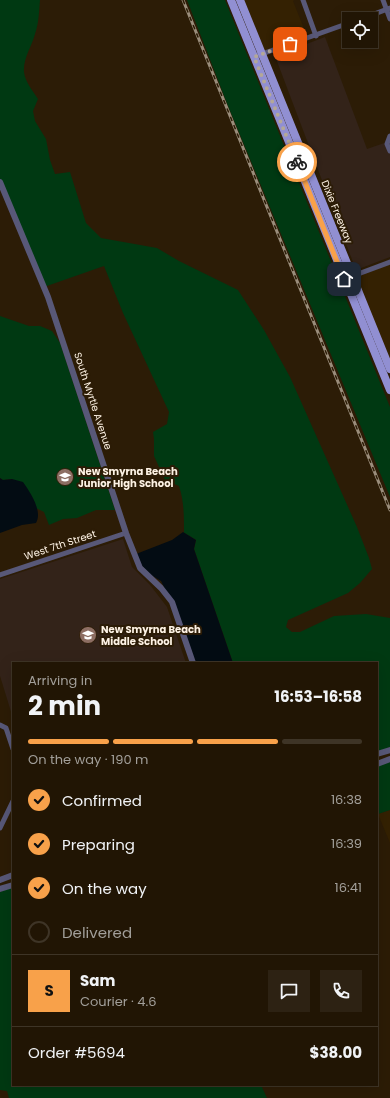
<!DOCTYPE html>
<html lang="en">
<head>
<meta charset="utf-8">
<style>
  :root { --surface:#211504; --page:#2d2213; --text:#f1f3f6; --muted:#a29f9a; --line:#3e3426; --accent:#f8a14a }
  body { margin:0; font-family:Poppins,sans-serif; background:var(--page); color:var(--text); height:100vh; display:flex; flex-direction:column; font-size:15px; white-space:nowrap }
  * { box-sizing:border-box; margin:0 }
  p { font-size:13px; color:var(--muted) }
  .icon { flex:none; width:22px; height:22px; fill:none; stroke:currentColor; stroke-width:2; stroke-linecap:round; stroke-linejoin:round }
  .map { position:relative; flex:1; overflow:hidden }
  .details { position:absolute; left:12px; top:662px; width:366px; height:424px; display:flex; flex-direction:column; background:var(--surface); border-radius:0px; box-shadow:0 4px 16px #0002,0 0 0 1px var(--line) }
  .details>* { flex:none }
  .controls { position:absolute; left:342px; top:12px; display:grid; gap:8px }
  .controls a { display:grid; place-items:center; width:36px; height:36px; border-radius:0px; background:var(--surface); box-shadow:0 4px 16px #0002,0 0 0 1px var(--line); font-size:20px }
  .pin { position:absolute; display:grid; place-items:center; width:34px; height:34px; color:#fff; margin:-17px; border-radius:8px; box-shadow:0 2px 6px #0006 }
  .courier { position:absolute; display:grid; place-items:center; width:40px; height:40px; margin:-20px; border:3px solid #f8a14a; border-radius:50%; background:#fff; color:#222; box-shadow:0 1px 5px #0007 }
  .overview em { font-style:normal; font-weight:700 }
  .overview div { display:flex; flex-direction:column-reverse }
  .overview { display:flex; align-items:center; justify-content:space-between; height:68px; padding:0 16px }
  h1 { font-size:26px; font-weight:700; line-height:30px }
  .bar { display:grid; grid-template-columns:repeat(4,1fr); gap:6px 4px; align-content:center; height:48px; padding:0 16px }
  .bar i { height:5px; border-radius:3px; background:var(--line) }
  .bar .on { background:var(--accent) }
  .bar p { grid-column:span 4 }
  .line { display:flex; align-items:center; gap:10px; padding:0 16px; border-top:1px solid var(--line) }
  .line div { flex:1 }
  .round { display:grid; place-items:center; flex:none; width:42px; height:42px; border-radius:0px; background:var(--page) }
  ol { padding:0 16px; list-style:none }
  li { display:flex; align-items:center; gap:12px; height:44px }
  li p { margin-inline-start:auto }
  li .icon { padding:4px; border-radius:50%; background:var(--accent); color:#111; stroke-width:4 }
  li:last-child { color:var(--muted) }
  li i { width:22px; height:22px; border:2px solid var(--line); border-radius:50% }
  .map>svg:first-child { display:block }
</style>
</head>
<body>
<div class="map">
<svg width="390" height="1098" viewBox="0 0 390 1098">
  <rect width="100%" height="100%" fill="#2c1c06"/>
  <g fill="#342102">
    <path d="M244,0h50l-1,1 14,35 -43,15z"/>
    <path d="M390,264v98l-35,-84z"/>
    <path d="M390,810v33l-12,-29z"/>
  </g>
  <g fill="#332319">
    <path d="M325,37l42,112 23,-8v116l-34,13 -81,-214z"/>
    <path d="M123,539l9,28 18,18 17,22 19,56h-173v55l-13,-42v-97z"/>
  </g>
  <g fill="#003912">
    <path d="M0,0h40c-1,11 -1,23 -5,34 -3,12 -12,24 -11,38 1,10 9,19 14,27l-5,12 2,10 11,18 4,21 5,14 15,-2 16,51 15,15 56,10 22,13 59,29 26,40 26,47 67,150 12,31 3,11 -12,14 -12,10 -60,27 -2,7 6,5h8l34,-16 32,-2 24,4v129l-13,5v-89h-144l-39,-114 2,-9 -13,-8h1c0,-16 0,-31 -5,-46l-14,-6 -11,-24v-17l-1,-7 14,-8 2,-12 -46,-99 -19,-47 -60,21 -44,-105z"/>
    <path d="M187,0h38l165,407v90l-162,-391z"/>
    <path d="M0,316l29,10h11l12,5 8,12 55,167h-19l-19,8 -14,1 -14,6 -5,-13 -8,-4 -24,-29 -9,1 -3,-2z"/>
    <path d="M390,762v48l-12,4 -1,-48z"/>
    <path d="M13,887v198h248l6,13h-258l-2,-7 -7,-1v-198z"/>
  </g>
  <g fill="#030c13">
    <path d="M0,478l3,2 9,-1 11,3c7,10 20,29 13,41l-14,2 -22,8z"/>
    <path d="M183,532l13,8 -2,9 39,114h-37l-29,-70 -6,-12 -10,-6 -9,-9 -6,-12 36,-14z"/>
  </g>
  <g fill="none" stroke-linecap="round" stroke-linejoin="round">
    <g stroke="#585878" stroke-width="5">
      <path d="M303,0l13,36"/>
      <path d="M383,0l7,19"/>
      <path d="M361,19l29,-11"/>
      <path d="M259,55l90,-32"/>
      <path d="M390,136l-3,8 3,7"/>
      <path d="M350,277l40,-15"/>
      <path d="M0,575l126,-42"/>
      <path d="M0,725l6,3 7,21"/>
      <path d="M0,828l13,-27"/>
    </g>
    <g stroke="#585878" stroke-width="6">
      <path d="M0,182l48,115 78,236 14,35 21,20 11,14 21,61"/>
      <path d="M377,754l13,-4"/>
      <path d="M377,764l13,-5"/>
      <path d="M0,880l13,-5"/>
      <path d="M0,889l13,-4"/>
    </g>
    <g stroke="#918fd2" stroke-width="8">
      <path d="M231,0l159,390"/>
      <path d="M240,0l150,369"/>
    </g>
    <g stroke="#9a8d7b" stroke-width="3">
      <path id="rail" d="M183,0l207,510"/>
    </g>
    <use href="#rail" stroke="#2c1c06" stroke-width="1.5" stroke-dasharray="4.5" stroke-linecap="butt"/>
  </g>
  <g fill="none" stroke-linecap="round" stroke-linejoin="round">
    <path stroke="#b4a897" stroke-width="4" stroke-dasharray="0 7.2" d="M290,44l-36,13 43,105"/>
    <path stroke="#f8a14a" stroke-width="5" d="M297,162l47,117"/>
  </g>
  <defs>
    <g id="school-disc" transform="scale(0.9)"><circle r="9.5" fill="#8d6e63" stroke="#2c1c06"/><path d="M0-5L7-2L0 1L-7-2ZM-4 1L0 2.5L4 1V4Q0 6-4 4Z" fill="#fff"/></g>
  </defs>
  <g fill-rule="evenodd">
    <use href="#school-disc" x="65" y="477"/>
    <use href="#school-disc" x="88" y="635"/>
  </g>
  <g text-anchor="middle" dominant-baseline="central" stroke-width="4" stroke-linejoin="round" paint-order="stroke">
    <g font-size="10" fill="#fef3e5" stroke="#2c1c06">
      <text transform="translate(337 212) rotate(68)">Dixie Freeway</text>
      <text transform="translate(93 401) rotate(72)">South Myrtle Avenue</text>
      <text transform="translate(60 545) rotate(-18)">West 7th Street</text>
    </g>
    <g font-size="10" font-weight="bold" fill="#fef3e5" stroke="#2c1c06" text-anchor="start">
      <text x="78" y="471">New Smyrna Beach<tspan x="78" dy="12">Junior High School</tspan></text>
      <text x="101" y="629">New Smyrna Beach<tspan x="101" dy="12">Middle School</tspan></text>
    </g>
  </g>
</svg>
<div class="controls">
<a><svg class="icon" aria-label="locate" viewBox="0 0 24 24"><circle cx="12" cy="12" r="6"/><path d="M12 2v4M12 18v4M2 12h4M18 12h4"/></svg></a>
</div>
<div class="pin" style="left:290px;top:44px;background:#ea580c"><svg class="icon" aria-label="bag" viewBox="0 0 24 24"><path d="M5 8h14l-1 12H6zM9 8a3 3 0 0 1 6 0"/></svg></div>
<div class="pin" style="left:344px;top:279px;background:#1f2937"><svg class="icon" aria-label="home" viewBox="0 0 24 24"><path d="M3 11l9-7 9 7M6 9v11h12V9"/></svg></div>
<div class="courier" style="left:297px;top:162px"><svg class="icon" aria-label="bike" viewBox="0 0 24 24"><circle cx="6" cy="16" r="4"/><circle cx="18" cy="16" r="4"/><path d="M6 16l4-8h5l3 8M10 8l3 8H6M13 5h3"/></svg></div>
<section class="details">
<div class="overview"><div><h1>2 min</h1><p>Arriving in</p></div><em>16:53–16:58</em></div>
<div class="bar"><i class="on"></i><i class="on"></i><i class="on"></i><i></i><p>On the way · 190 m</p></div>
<ol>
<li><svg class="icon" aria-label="check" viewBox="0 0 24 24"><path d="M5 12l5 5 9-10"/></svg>Confirmed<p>16:38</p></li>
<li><svg class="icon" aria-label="check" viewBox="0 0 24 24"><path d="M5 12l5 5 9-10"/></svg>Preparing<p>16:39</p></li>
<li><svg class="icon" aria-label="check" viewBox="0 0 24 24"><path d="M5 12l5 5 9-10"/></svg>On the way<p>16:41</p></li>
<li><i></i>Delivered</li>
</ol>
<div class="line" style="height:72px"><b class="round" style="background:var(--accent);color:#111">S</b><div><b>Sam</b><p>Courier · 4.6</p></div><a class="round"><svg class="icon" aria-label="chat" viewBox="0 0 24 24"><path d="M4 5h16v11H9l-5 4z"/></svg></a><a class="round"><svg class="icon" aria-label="phone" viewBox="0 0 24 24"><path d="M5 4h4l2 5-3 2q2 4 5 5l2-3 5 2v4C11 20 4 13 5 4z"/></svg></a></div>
<div class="line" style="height:52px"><div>Order #5694</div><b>$38.00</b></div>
</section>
</div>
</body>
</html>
